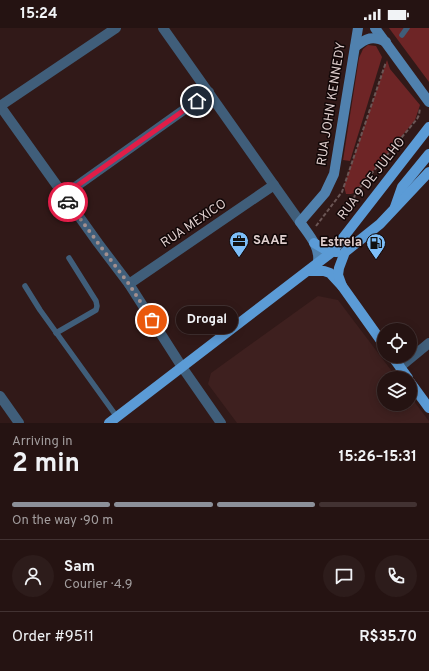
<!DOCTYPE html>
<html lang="en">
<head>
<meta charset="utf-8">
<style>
  :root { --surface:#251312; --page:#2d1c1b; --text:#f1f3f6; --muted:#a39e9f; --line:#423232; --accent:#8c9099 }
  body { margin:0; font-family:Overpass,sans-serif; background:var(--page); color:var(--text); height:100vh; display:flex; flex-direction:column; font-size:15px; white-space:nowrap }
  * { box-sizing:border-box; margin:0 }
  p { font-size:13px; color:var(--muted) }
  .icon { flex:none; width:22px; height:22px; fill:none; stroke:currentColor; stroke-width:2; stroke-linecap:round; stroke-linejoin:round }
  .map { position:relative; height:395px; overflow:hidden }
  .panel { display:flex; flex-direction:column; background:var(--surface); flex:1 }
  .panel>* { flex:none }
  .buttons { position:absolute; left:377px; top:295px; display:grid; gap:8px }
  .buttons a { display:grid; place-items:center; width:40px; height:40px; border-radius:50%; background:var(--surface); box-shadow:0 2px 10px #0003,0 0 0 1px var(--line); font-size:20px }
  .pin { position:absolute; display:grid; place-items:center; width:34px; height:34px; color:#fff; margin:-17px; border:2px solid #fff; border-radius:50%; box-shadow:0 1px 4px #0007 }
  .courier { position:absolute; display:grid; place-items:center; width:40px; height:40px; margin:-20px; border:3px solid #e11d48; border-radius:50%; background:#fff; color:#222; box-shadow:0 1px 5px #0007 }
  .bubble { position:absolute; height:28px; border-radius:14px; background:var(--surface); box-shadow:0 2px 10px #0003,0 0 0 1px var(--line); font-size:13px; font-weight:700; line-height:28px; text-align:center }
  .head em { font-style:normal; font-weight:700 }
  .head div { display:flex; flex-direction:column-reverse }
  .head { display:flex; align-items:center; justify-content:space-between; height:68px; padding:0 12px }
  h1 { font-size:26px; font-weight:700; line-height:30px }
  .bar { display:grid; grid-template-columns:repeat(4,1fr); gap:6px 4px; align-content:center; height:48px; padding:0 12px }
  .bar i { height:5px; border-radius:3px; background:var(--line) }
  .bar .active { background:var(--accent) }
  .bar p { grid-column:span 4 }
  .line { display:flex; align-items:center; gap:10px; padding:0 12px; border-top:1px solid var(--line) }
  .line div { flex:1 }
  .round { display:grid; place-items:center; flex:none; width:42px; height:42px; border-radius:21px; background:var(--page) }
  .status { display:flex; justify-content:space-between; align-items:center; height:28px; padding:0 20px; background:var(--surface); direction:ltr }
  .status svg { height:11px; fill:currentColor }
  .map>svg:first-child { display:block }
</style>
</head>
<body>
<div class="status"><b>15:24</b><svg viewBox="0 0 49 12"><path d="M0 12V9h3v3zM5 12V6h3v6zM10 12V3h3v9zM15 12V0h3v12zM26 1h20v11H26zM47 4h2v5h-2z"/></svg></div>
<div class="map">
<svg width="429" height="395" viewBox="0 0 429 395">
  <rect width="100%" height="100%" fill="#311918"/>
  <path fill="#3e201f" d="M318,268l20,4 59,78h-13v26h26v-8l19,25v2h-192l-29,-39 3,-11z"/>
  <g fill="#6e2526">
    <path d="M389,0h40v54z"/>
    <path d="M368,17l8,1 6,11 -32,104 -7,-1 16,-102 4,-9z"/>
    <path d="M387,32l3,9 30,36 -5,15 -59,72 -5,2h-5l-2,-8z"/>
  </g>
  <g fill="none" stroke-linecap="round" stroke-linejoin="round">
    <g stroke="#6b5655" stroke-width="2" stroke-dasharray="4 2" stroke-linecap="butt">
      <path d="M350,182l6,-18 61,-73 2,-4 1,-7"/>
      <path d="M316,198l26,-34 44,-130"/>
    </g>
    <g stroke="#405e7a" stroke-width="5.5">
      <path d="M402,7l5,-7"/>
      <path d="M25,258l15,24 77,107"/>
      <path d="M56,305l40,-23 1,-4 -1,-5 -27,-43"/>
    </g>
    <g stroke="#405e7a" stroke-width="10">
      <path d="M116,0l-116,78 98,137 31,41 53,83 39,56"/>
      <path d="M163,0l137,194"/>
      <path d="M64,167l145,-103"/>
      <path d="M129,256l145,-99"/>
      <path d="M400,339l29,-24"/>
      <path d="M0,368l19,27"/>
    </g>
    <g stroke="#5081ae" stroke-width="10">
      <path d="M375,0l54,74"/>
      <path d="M355,19c11,-9 18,-12 31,-5"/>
      <path d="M318,233c2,-15 -10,-27 -18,-39l25,-29 9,-19 24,-146"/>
    </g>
    <g stroke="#5b9bd6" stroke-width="10">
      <path d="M395,179l7,-20 27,-33"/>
      <path d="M314,215l12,7 10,2"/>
      <path d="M308,243h16l6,2 12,13 42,59"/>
      <path d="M342,258l-4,-11 1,-7 6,-16 35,-28 49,-52"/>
      <path d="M392,328l16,22"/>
      <path d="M410,354l19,26"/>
      <path d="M109,395l223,-171 97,-125"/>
    </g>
  </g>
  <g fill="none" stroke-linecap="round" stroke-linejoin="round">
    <path stroke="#a28f8e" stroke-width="4" stroke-dasharray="0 7.2" d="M68,174l30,41 31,41 23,36"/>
    <path stroke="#e11d48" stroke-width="5" d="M68,174l-4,-7 133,-94"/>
  </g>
  <defs>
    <g id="office-pin" transform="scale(1)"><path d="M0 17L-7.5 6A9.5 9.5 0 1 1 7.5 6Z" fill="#7dbef9" stroke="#110707"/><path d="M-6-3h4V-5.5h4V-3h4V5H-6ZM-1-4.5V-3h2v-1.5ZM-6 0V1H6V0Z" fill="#111"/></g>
    <g id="fuel-pin" transform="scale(1)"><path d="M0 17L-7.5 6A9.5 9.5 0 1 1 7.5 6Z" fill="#7dbef9" stroke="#110707"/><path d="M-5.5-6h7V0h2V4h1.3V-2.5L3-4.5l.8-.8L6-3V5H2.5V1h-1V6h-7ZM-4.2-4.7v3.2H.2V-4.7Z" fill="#111"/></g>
  </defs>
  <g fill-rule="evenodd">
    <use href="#office-pin" x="239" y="213"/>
    <use href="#fuel-pin" x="376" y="215"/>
  </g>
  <g text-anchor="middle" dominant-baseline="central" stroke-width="3" stroke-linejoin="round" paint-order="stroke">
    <g font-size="13" fill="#dfcecd" stroke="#110707">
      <text transform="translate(332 76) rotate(-81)">RUA JOHN KENNEDY</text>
      <text transform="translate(372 151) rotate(-52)">RUA 9 DE JULHO</text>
      <text transform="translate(194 196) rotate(-34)">RUA MEXICO</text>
    </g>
    <g font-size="13" font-weight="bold" fill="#dfcecd" stroke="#110707" text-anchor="start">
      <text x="253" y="213">SAAE</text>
      <text x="362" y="215" text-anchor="end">Estrela</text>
    </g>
  </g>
</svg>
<div class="buttons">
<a><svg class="icon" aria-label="locate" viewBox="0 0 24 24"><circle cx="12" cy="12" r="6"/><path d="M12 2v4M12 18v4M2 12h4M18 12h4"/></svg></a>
<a><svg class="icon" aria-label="layers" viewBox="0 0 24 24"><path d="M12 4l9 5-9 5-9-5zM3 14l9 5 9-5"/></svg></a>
</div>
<div class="pin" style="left:152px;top:292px;background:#ea580c"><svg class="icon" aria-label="bag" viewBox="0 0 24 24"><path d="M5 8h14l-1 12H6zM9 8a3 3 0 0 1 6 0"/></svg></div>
<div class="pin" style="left:197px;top:73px;background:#1f2937"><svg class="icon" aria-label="home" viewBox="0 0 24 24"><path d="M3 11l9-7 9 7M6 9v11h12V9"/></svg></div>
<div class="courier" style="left:68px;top:174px"><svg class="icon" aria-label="car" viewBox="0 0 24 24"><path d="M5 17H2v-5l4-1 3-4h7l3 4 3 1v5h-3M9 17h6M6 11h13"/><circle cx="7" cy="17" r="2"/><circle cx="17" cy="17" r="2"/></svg></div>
<div class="bubble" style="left:176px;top:278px;width:62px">Drogal</div>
</div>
<section class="panel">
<div class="head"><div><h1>2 min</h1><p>Arriving in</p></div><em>15:26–15:31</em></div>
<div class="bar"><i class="active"></i><i class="active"></i><i class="active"></i><i></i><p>On the way · 90 m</p></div>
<div class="line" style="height:72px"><a class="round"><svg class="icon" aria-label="person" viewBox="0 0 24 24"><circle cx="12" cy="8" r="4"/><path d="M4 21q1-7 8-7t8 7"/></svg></a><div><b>Sam</b><p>Courier · 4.9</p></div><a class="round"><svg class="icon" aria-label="chat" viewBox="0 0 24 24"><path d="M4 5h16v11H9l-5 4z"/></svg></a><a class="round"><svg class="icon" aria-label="phone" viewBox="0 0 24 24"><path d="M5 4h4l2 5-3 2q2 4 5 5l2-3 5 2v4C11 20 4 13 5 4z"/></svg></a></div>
<div class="line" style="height:52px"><div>Order #9511</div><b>R$35.70</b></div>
</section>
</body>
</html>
